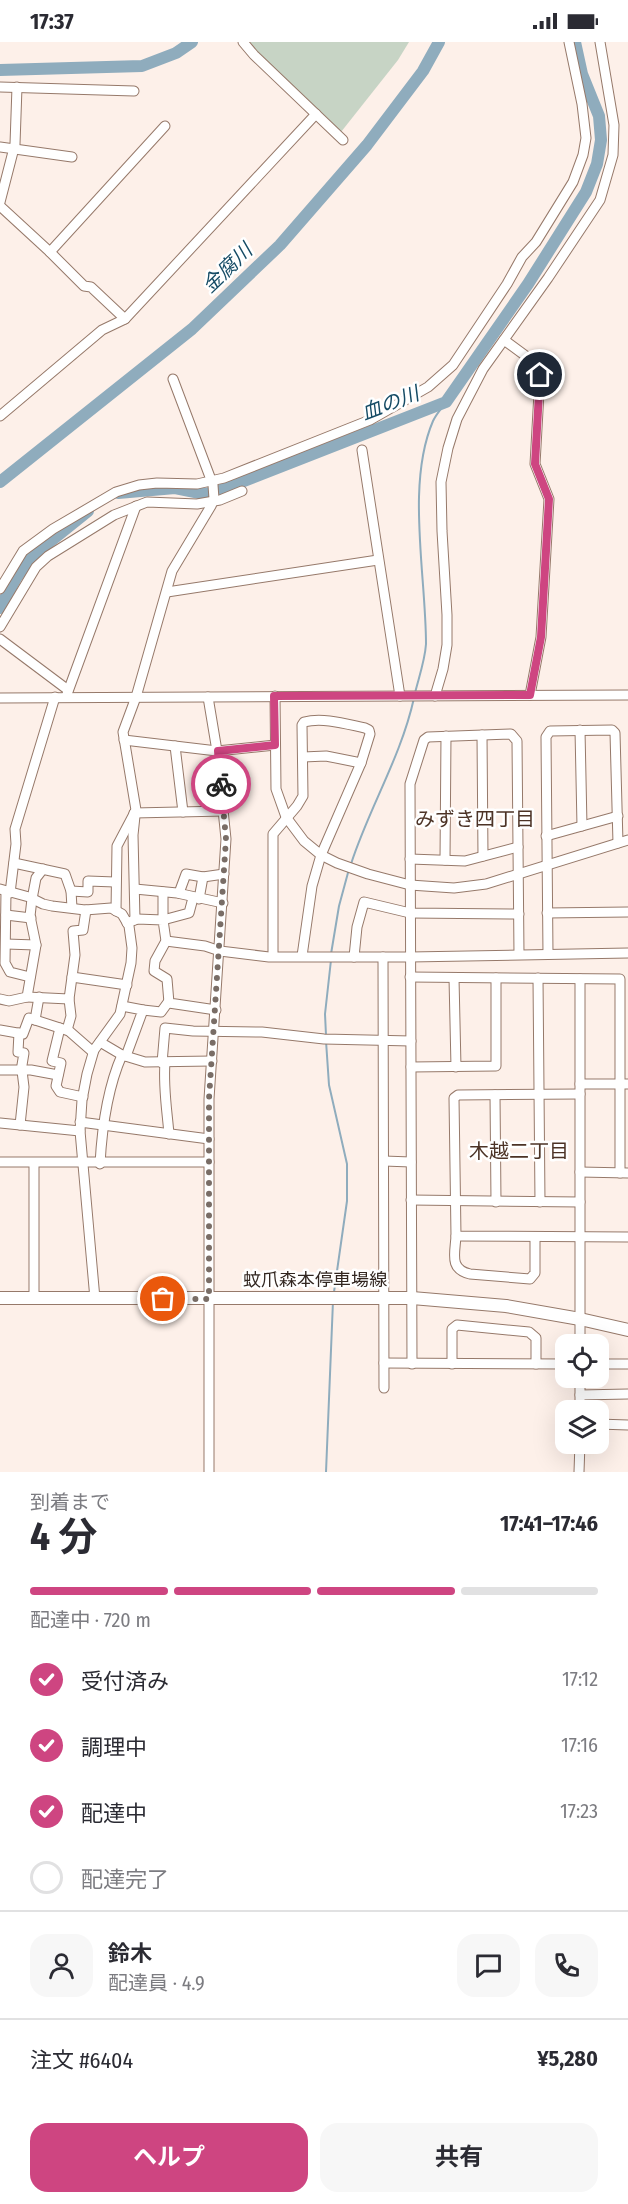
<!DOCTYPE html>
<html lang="ja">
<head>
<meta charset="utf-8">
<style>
  :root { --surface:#fff; --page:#f7f7f7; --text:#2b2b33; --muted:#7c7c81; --line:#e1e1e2; --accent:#ce4581 }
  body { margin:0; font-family:"Fira Sans Condensed","Noto Sans JP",sans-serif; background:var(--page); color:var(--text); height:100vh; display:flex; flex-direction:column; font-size:22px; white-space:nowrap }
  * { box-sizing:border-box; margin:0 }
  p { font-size:20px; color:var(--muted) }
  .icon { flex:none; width:33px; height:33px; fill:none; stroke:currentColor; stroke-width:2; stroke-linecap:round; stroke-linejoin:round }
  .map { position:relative; height:1430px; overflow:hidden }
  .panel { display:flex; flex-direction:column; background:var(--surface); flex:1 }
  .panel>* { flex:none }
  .fabs { position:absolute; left:555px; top:1292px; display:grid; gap:12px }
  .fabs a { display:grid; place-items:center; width:54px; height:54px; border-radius:12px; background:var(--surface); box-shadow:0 6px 24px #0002; font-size:30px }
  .pin { position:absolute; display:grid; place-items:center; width:51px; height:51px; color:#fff; margin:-26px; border:3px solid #fff; border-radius:50%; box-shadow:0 2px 6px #0007 }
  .courier { position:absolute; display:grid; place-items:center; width:60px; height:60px; margin:-30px; border:4px solid #ce4581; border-radius:50%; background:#fff; color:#222; box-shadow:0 2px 8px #0007 }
  .head em { font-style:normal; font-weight:700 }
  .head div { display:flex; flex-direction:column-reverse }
  .head { display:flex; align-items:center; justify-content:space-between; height:102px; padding:0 30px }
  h1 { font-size:39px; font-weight:700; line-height:45px }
  .bar { display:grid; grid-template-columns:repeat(4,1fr); gap:9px 6px; align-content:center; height:72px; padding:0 30px }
  .bar i { height:8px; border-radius:4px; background:var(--line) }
  .bar .on { background:var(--accent) }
  .bar p { grid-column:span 4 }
  .line { display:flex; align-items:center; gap:15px; padding:0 30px; border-top:2px solid var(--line) }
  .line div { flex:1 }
  .round { display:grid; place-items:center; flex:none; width:63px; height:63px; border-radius:18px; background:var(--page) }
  ol { padding:0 30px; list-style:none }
  li { display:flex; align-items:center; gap:18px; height:66px }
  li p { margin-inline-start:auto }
  li .icon { padding:6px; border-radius:50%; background:var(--accent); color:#fff; stroke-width:4 }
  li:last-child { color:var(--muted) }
  li i { width:33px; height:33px; border:3px solid var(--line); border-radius:50% }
  .cta { display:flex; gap:12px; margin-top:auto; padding:12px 30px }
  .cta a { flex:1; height:69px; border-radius:18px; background:var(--accent); color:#fff; font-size:24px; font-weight:700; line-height:69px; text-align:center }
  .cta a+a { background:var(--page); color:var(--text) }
  .status { display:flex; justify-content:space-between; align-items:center; height:42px; padding:0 30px; background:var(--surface); direction:ltr }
  .status svg { height:16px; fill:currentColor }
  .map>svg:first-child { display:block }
</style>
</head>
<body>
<div class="status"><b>17:37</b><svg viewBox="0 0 49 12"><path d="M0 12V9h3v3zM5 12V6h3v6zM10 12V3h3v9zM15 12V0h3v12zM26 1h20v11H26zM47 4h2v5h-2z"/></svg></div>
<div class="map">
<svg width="628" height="1430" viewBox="0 0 628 1430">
  <rect width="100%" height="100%" fill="#fdf0e9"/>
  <path fill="#c7d4c5" d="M250,0h159l-11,18 -57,72 -78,-72z"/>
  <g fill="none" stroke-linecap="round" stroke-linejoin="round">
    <g stroke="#8facbd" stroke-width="2">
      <path d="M415,651c4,-16 10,-33 11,-49 0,-69 -20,-160 7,-223 3,-7 9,-13 13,-19"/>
      <path d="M351,822c18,-56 50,-107 63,-166"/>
      <path d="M331,912l8,-48 10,-37"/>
      <path d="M326,993l-1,-21 6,-54"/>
      <path d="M326,999l3,44 18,79v37l-13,91"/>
      <path d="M326,1430l7,-171"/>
    </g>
    <g stroke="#8facbd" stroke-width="12">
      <path d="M0,28l142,-4 34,-13 16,-11"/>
      <path d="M0,440l192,-153 88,-84 87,-100 56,-74 16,-29"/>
      <path d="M118,451l57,-5 30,6 16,-4 225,-88 82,-118 58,-92 11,-28 4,-24 -2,-24 -17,-42 -7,-32"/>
      <path d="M0,566l16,-30 16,-22 56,-45"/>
    </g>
    <g stroke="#96796a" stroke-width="11">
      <g id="minor">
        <path d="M243,0l11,13 89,85"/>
        <path d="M0,45l134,4"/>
        <path d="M0,105l72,10"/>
        <path d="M0,160l15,-58 2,-57"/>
        <path d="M0,164l50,46 115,-126"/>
        <path d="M50,210l34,34 7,1 34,32"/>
        <path d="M504,298l34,25 2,10 -5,89 14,35 -8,138 -11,58"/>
        <path d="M0,374l102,-86 23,-11 191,-205"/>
        <path d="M362,408l38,246"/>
        <path d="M0,547l23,-38 30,-22 63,-37 23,-7 18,-2 40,1 27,-6 146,-58 58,-33 25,-22 54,-81 15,-27 14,-15 37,-60 10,-27 3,-17 -4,-34 -13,-62"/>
        <path d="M167,550l211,-32"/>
        <path d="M0,585l36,-60 12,-11 66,-41 33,-13 50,2 23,-4 22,-9"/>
        <path d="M0,597l68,51"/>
        <path d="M275,654l1,93 10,28 18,24 17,14 16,8 31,11 42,11 44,3 32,-4 142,-44"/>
        <path d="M435,654l8,-27 4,-24v-30l-5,-84 -1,-49 7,-34 9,-29 26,-50 65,-91 52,-78 13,-45 1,-30 -14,-83"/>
        <path d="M66,655l70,-191"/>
        <path d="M208,655l9,54 9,88 -17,260v373"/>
        <path d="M0,656l628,-3"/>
        <path d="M580,688l2,96"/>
        <path d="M482,693l1,121"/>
        <path d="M124,698l93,11 58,-6"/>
        <path d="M175,704l8,66"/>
        <path d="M303,715l23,-1 35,7"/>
        <path d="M134,771l90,-2"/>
        <path d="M546,794l72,-20"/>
        <path d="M410,817l55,2 53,-14"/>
        <path d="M445,818l1,-124"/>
        <path d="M14,821l51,11 6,17 1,17"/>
        <path d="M0,847l29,8 14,7 9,2 33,4 26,-2 11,6 7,12 3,22 -1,15 -11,51 -26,36 -7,24 -5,26 -2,31 15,168"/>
        <path d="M135,847l42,4 46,10"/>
        <path d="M6,849l-1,72 5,9 20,5"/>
        <path d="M71,849l17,1v-11l27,1"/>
        <path d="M163,850v28l26,-7 4,-15"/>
        <path d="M10,851l6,-49 -1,-15 40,-132"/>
        <path d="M179,851l7,-19 17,3 21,-3"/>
        <path d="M199,857l4,-22"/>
        <path d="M116,869l1,-65 19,-36 -13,-78 13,-35 36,-126 39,-65 3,-7 -1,-14 -40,-106"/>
        <path d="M547,871l81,-1"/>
        <path d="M6,873l25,3"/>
        <path d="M135,878l-2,-85 2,-19"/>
        <path d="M127,881l10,-4 26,1 3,21 -11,20 -1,10 13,8 2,24 47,7"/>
        <path d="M166,899l39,5 15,5 49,6h141l218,-4"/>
        <path d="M6,902l30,1"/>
        <path d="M548,912l-2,-217 4,-6 62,-1 3,3 3,110"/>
        <path d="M273,914v-122l24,-28 6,-10 -1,-71 2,-3c19,-5 42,2 61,6l4,2 1,4 -9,29 -40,92 -9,31 -10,70"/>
        <path d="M354,915l3,-30 7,-25 46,11 109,1"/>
        <path d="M383,915l1,431"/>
        <path d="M72,935l55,8"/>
        <path d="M410,935l210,2v194"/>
        <path d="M454,936l2,89"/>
        <path d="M538,936l2,224"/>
        <path d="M27,955l42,2 6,-44 -2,-24 10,-1 3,-20"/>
        <path d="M0,957l9,2 18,-4 9,-52 -6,-29 2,-17 4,-21 7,-9"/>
        <path d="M122,964l21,4 -17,46"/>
        <path d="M143,968l18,2 8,-11"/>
        <path d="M35,978l4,-23"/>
        <path d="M60,986l-8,33 9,2 -5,23 4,6 23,5"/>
        <path d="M0,988l23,4 6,-16 40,13 24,21"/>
        <path d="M67,988l4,-14 -2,-17"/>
        <path d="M19,991l-1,19 6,1 -3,18"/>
        <path d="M100,1000l22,13 23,7 67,-1"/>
        <path d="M162,1021l3,-35 28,3 69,1 62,7 87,2"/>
        <path d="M165,1021c-2,24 2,47 4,71"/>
        <path d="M411,1025l85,-1v-88"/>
        <path d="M0,1028h31l27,5"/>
        <path d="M580,1042h48"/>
        <path d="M580,1052l-122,1 -4,3 2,138 172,1"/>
        <path d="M495,1053l1,107"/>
        <path d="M80,1080l129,17"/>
        <path d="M0,1081l80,8"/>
        <path d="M20,1083l4,-38 -2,-16"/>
        <path d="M384,1119l27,1"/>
        <path d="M0,1120h209"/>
        <path d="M34,1121v135"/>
        <path d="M100,1122c2,-37 7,-75 22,-109"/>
        <path d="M580,1130l48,1"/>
        <path d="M411,1158l169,2"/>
        <path d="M456,1194c-1,18 -7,33 14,38l60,5 5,-6v-36"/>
        <path d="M580,1302v-365"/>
        <path d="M384,1321l182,1"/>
        <path d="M412,1322l-2,-580 14,-44 4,-3 83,-3 6,7 2,213"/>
        <path d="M452,1322v-35l5,-4 72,7 7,6v26"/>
        <path d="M598,1322h30"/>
        <path d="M580,1335v33"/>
        <path d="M580,1353l48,-1"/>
        <path d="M598,1382l30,1"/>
        <path d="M579,1430l1,-29"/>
      </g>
    </g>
    <g stroke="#96796a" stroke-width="14">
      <path id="major" d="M0,1256h412l94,8 74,13 48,11"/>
    </g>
    <use href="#minor" stroke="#fff" stroke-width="9"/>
    <use href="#major" stroke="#fff" stroke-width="12"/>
  </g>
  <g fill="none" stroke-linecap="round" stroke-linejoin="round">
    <path stroke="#796d66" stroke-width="6" stroke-dasharray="0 10.8" d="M163,1257h46v-200l17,-260 -5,-55"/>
    <path stroke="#ce4581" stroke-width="8" d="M221,742l-3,-33 57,-6 -1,-49 256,-1 11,-58 8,-138 -14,-35 5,-89"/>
  </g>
  <g text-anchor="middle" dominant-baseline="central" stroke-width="5" stroke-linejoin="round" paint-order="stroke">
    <g font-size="18" fill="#322620" stroke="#fff">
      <text x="315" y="1238">蚊爪森本停車場線</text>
    </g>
    <g font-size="20" font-style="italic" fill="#154b65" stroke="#fff">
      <text transform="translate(227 226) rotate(-44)">金腐川</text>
      <text transform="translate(390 361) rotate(-21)">血の川</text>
    </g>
    <g font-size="20" fill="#4c3326" stroke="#fff">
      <text x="475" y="777">みずき四丁目</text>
      <text x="519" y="1109">木越二丁目</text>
    </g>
  </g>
</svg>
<div class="fabs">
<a><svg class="icon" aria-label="locate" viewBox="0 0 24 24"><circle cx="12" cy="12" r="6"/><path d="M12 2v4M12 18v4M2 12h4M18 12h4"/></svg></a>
<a><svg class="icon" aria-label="layers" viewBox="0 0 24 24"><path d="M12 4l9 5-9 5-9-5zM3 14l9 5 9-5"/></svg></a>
</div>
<div class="pin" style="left:163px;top:1257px;background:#ea580c"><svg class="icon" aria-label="bag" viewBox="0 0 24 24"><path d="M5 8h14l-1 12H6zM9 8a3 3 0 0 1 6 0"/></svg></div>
<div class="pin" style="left:540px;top:333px;background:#1f2937"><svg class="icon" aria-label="home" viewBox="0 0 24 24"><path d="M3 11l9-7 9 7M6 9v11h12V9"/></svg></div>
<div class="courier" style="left:221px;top:742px"><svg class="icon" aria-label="bike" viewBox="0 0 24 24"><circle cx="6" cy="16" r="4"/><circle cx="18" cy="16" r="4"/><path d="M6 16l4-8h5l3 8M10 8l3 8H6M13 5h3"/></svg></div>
</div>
<section class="panel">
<div class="head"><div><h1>4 分</h1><p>到着まで</p></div><em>17:41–17:46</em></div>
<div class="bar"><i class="on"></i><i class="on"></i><i class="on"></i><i></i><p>配達中 · 720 m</p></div>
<ol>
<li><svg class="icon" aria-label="check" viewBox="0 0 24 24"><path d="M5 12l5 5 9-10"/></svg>受付済み<p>17:12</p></li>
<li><svg class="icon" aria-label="check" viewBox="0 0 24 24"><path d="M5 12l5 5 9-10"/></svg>調理中<p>17:16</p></li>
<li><svg class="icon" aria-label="check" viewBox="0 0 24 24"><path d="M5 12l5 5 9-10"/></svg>配達中<p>17:23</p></li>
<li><i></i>配達完了</li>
</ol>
<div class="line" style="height:108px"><a class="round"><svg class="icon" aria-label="person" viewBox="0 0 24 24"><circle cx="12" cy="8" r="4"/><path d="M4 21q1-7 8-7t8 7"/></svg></a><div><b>鈴木</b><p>配達員 · 4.9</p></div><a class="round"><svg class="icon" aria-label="chat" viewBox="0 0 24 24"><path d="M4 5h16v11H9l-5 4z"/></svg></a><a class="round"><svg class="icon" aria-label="phone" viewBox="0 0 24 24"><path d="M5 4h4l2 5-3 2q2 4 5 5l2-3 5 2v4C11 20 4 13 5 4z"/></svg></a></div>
<div class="line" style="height:78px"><div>注文 #6404</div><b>¥5,280</b></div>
<div class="cta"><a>ヘルプ</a><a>共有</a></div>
</section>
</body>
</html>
